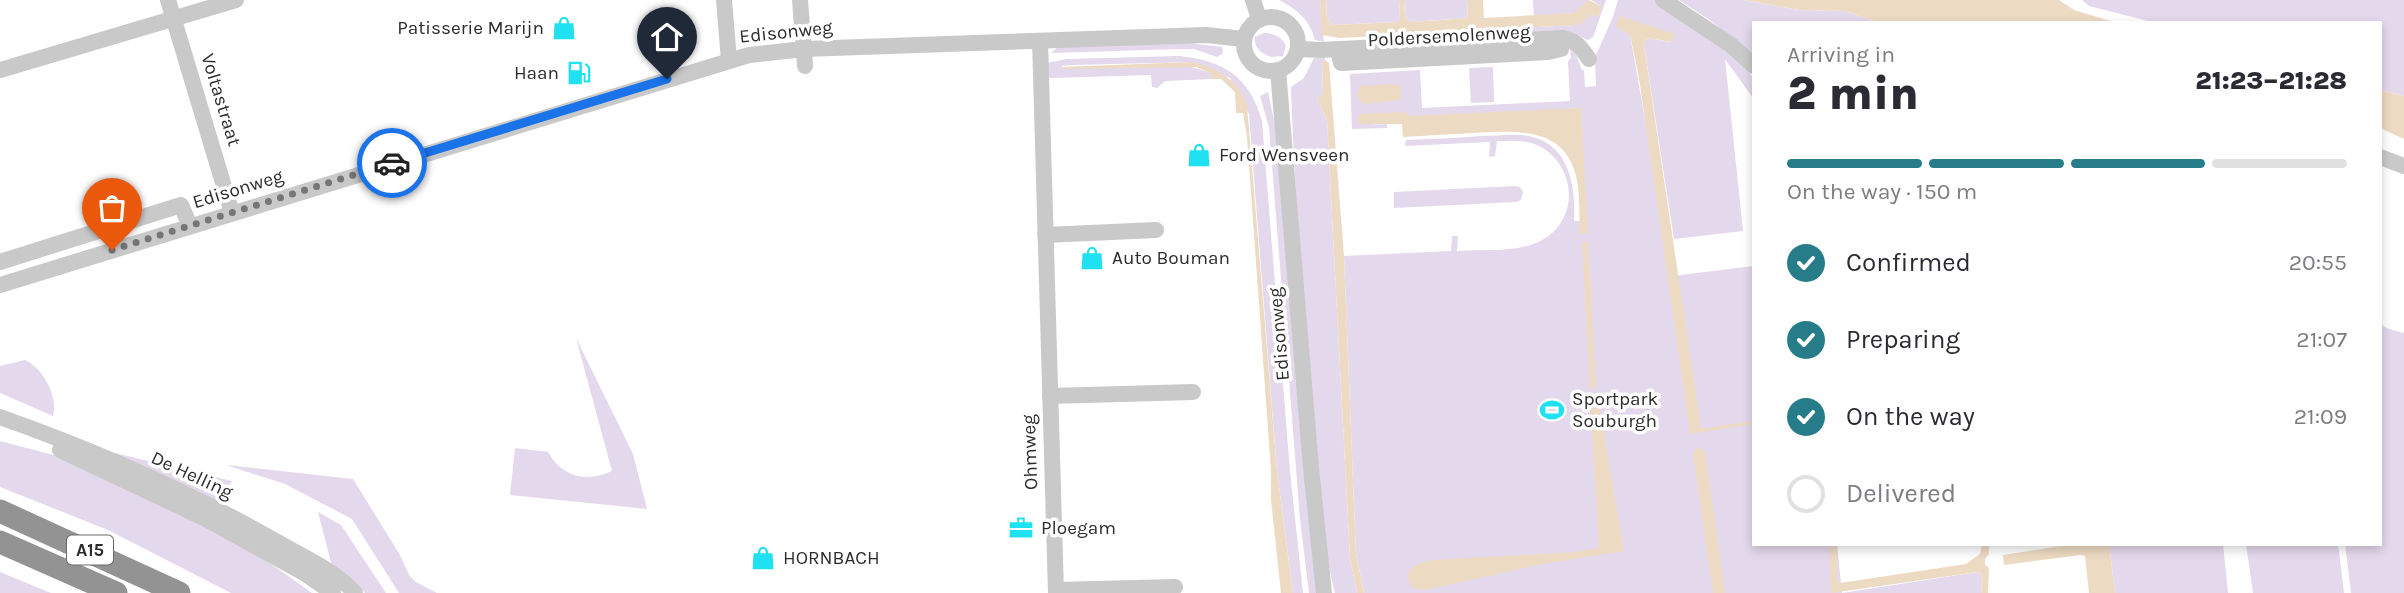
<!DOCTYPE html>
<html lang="en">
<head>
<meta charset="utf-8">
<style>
  :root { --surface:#fff; --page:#f7f7f7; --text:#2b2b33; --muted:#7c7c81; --line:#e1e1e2; --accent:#267d89 }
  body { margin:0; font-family:Karla,sans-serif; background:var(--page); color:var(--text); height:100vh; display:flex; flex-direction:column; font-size:26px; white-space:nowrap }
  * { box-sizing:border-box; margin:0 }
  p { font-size:23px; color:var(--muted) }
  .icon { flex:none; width:38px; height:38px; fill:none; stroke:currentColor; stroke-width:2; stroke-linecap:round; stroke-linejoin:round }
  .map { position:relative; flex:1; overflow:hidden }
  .drawer { position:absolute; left:1752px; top:21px; width:630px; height:525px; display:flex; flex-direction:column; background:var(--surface); border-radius:0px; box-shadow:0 4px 10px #0003 }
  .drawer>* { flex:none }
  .pin { position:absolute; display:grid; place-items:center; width:60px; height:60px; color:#fff; margin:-72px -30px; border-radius:50% 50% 50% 0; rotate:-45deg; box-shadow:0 0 7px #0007 }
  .pin .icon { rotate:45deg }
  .courier { position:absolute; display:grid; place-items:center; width:70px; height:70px; margin:-35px; border:5px solid #1a73e8; border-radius:50%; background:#fff; color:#222; box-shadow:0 2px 9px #0007 }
  .head em { font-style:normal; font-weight:800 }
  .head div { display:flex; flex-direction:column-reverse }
  .head { display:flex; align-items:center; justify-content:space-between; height:119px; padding:0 35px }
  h1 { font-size:46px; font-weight:800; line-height:52px }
  .bar { display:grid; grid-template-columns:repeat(4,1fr); gap:10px 7px; align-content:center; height:84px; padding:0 35px }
  .bar i { height:9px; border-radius:5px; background:var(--line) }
  .bar .active { background:var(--accent) }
  .bar p { grid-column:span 4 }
  ol { padding:0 35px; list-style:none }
  li { display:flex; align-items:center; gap:21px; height:77px }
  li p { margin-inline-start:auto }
  li .icon { padding:7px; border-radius:50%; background:var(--accent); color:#fff; stroke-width:4 }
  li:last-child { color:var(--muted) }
  li i { width:38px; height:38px; border:4px solid var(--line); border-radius:50% }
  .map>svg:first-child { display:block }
</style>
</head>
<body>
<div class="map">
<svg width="2404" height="593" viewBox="0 0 2404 593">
  <rect width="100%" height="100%" fill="#fff"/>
  <g fill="#e4d8ec">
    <path d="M1279,0h41l4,42 -9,-2c-6,-21 -17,-30 -36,-40z"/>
    <path d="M1326,0h73l1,18 -3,4 -65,3 -5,-7z"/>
    <path d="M1404,0h63l1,18 -57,4 -6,-6z"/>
    <path d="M1533,0h56l-14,13 -41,3z"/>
    <path d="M1591,0h15l-13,37 -5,3 -19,-8 -190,11 -1,-7 196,-11 17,-11 7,2 4,-9z"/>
    <path d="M1618,0h36l90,64 9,14v20l-28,-39 18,172 -69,8 -30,-194 3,-7 25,4 -32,-17 -21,-9 11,19 43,241 80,-10 1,278h83l5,49 136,-21 3,3 1,18h-618l-8,-39 -12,-298 107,-5 1,-15h6l-1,15c25,-2 58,2 81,-9 41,-18 41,-75 1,-96 -13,-7 -28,-5 -42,-5l-2,15 -6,1 1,-15 -85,4 1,-6c25,-1 51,-2 76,-4 13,0 26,-2 38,-1 48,3 56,48 54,86h6v13l1,-126 -222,18 28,-2v4l-35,1 -2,-55 70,-4 2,38 148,-7 -2,-40 3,-3 -1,-9 6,6 6,15h2l1,17 11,-1 -1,-29 18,-40z"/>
    <path d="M1679,0h65l54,10 47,1 36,12h-127l-1,33 -43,-36z"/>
    <path d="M2082,0h322v96l-24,-6v-67h-224l-67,-17z"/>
    <path d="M1264,33c10,0 18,4 22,13l-3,10 -12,1c-9,-3 -18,-10 -16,-20z"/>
    <path d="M1180,42l42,5 1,6 -6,4 -23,-8h-15l-128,4 8,-7z"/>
    <path d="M1179,56c44,4 71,21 83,65l28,350 13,122h-10l-16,-122 -28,-357 -19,-36 -38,-16 -119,3 -11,1v2l126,-2 24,7v6l-47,2 -8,7 -5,-1 -1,-12 -100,3 -2,-1 -3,-14 21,-4z"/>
    <path d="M1314,58h11v2l-3,4 1,29 -6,5 10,23 23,437 7,35h-22c-18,-69 -20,-142 -25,-212 -8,-98 -16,-196 -19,-294l13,-9z"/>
    <path d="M1493,67l1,35 -23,1 -2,-35z"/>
    <path d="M1268,92l8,38 41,463h-8l-9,-74 -31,-392 -9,-31z"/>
    <path d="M1515,186l5,1 3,5 -2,8 -5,2 -122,6v-16z"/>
    <path d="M2380,324l9,5 15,4v260h-53l-6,-49h35z"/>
    <path d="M576,338l57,116 14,55 -137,-14 5,-47 33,4c14,25 38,31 64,19z"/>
    <path d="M25,360c18,8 33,36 28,56l-53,-23v-27z"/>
    <path d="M0,441l57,15 149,69 68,41 38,27h-81l-123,-63 -108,-43z"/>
    <path d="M94,448l138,33 -13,24z"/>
    <path d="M226,465l127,14 47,76 9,20 7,7 21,11h-38l-47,-74 -67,-35z"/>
    <path d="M318,512l23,13 45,68h-21l-18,-18 -15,-9z"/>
    <path d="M2109,544h114l5,49h-113z"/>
    <path d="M2246,544h92l6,49h-91z"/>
    <path d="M0,572l51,21h-51z"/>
  </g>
  <g fill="#eddac3">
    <path d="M1320,0h6l1,18 5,7 65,-3 3,-4 -1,-18h5l1,16 6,6 57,-4 -1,-18h16l1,18 90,-5 15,-13 13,7 -4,10 -7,-3 -10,10 -7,1 -234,13 -18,-3z"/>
    <path d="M1744,0h315l15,10 43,13h-236l-36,-12 -47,-1z"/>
    <path d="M1619,16l56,18 -3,8 -25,-4 -3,7 57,384 52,-8v3l-63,10 -51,-356 -9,-43 -14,-9z"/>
    <path d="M1325,60l4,3 15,193 12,298 8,39h-7l-7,-35 -23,-437 -10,-23 6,-5 -1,-30z"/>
    <path d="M1192,62c26,6 46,18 55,43l30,366 16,122h-12l-10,-93v-29l-24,-334 -4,-24h-7l-1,-21 -14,-13h-9l-1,-6 -15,-6 -133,2 -2,-2z"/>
    <path d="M1396,84l5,3v12l-3,1 -34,4 -5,-4 -2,-7 4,-7z"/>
    <path d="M2380,90l24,6v43l-24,-11z"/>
    <path d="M1581,108l7,125 -8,1c-1,-18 0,-37 -3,-54 -11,-55 -62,-49 -105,-47 -23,1 -46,3 -69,4l-1,-13h-44v-8l4,-2 40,-2 7,2v2z"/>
    <path d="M1582,242h6l8,145 -6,2z"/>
    <path d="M1592,397l6,3 26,151 -81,13 -118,26 -13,-2c-11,-21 4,-24 21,-28l143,-8 23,-4 -9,-146z"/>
    <path d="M1698,448l7,3 20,142h-12l-20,-139 2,-5z"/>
    <path d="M1829,544h8v37l3,2 126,-19 14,-10 2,-10h7v10l-4,5v6l4,3 -1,25h-6l-1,-18 -3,-3 -147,21z"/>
    <path d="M2074,544h35l6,49h-26l-4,-37 -4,-1 -77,10 -1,-10z"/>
  </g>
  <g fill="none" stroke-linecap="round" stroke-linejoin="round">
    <g stroke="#c9c9c9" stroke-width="16">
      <path d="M168,0l64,213"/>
      <path d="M724,0l5,60"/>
      <path d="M800,0l5,66"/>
      <path d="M1253,0l6,19"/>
      <path d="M1663,0l68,45 23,21"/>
      <circle cx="1271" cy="44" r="27"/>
      <path d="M1040,41l16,552"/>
      <path d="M1298,49l23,1 242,-12c14,3 18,10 26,21"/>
      <path d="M1338,49l3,14 207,-11 13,-3 2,-11"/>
      <path d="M0,70l236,-70"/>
      <path d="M1278,70l33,398 13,125"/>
      <path d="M2380,157l24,9"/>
      <path d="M1045,235l111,-5"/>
      <path d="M0,262l181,-57 9,21"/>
      <path d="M0,285l749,-230 55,-6 373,-13 29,-1 38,4"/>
      <path d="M1050,396l143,-4"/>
      <path d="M0,417c96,34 190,75 279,126 26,15 56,28 76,50"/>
      <path d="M60,450l144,68 100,55 29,20"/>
      <path d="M1056,590l119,-3"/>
    </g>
    <g stroke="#939393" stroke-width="23">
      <path d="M0,511l179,82"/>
      <path d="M0,542l116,51"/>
    </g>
  </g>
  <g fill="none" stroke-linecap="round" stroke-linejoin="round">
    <path stroke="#767676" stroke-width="7" stroke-dasharray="0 12.6" d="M112,250l280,-87"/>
    <path stroke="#1a73e8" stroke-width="9" d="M392,163l275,-84"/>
  </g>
  <defs>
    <g id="shop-bare" transform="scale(1.89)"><path d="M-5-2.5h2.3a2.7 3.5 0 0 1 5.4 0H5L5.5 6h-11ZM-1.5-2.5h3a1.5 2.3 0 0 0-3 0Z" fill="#20e1f2" stroke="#fff" stroke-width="2.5" paint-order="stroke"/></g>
    <g id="fuel-bare" transform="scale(1.89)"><path d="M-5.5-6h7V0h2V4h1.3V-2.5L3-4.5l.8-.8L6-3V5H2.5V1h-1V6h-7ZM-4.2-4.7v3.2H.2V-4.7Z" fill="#20e1f2" stroke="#fff" stroke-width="2.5" paint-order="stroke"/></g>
    <g id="stadium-bare" transform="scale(1.89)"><path d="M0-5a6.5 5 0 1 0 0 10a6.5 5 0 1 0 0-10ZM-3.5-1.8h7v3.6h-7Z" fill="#20e1f2" stroke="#fff" stroke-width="2.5" paint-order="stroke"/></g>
    <g id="office-bare" transform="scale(1.89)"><path d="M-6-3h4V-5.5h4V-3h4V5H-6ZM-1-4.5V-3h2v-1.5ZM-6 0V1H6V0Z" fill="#20e1f2" stroke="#fff" stroke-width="2.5" paint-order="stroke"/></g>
  </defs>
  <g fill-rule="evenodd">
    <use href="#shop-bare" x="564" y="28"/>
    <use href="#fuel-bare" x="579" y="73"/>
    <use href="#shop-bare" x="1199" y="155"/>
    <use href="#shop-bare" x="1092" y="258"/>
    <use href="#stadium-bare" x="1552" y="410"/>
    <use href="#office-bare" x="1021" y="528"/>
    <use href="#shop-bare" x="763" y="558"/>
  </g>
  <g text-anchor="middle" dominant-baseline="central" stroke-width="7" stroke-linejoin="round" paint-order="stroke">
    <rect fill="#fff" stroke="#6b6b6b" stroke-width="2" x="67" y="535.5" width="46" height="29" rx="5"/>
    <g font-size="18" font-weight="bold" fill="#2c2c2c">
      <text x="90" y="550">A15</text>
    </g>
    <g font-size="19" fill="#2c2c2c" stroke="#fff" text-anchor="start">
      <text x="544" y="28" text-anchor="end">Patisserie Marijn</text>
      <text x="559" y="73" text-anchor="end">Haan</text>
      <text x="1219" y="155">Ford Wensveen</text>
      <text x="1112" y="258">Auto Bouman</text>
      <text x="1572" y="399">Sportpark<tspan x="1572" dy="22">Souburgh</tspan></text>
      <text x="1041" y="528">Ploegam</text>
      <text x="783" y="558">HORNBACH</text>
    </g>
    <g font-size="19" fill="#2c2c2c" stroke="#fff">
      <text transform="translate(786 32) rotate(-6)">Edisonweg</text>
      <text transform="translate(1449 36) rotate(-3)">Poldersemolenweg</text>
      <text transform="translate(221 100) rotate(73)">Voltastraat</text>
      <text transform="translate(238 189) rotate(-17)">Edisonweg</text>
      <text transform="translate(1279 334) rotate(-95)">Edisonweg</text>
      <text transform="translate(1030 452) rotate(-92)">Ohmweg</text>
      <text transform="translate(192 475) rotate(25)">De Helling</text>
    </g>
  </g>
</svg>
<div class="pin" style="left:112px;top:250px;background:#ea580c"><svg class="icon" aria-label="bag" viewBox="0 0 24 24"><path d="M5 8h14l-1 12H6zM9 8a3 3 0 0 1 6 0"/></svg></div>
<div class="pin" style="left:667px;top:79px;background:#1f2937"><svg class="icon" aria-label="home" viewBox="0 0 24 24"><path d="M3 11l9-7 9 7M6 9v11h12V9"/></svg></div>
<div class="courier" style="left:392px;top:163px"><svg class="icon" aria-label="car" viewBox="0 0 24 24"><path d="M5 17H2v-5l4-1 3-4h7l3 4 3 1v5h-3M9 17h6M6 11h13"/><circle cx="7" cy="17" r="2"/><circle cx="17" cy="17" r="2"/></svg></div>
<section class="drawer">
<div class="head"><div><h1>2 min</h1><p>Arriving in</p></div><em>21:23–21:28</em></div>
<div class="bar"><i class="active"></i><i class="active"></i><i class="active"></i><i></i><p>On the way · 150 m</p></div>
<ol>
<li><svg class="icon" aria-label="check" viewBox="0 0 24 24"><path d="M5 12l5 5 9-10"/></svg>Confirmed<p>20:55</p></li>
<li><svg class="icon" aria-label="check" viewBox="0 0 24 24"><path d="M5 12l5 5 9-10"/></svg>Preparing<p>21:07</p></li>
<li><svg class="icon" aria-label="check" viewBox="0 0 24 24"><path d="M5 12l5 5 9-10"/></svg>On the way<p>21:09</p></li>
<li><i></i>Delivered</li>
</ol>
</section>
</div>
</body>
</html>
